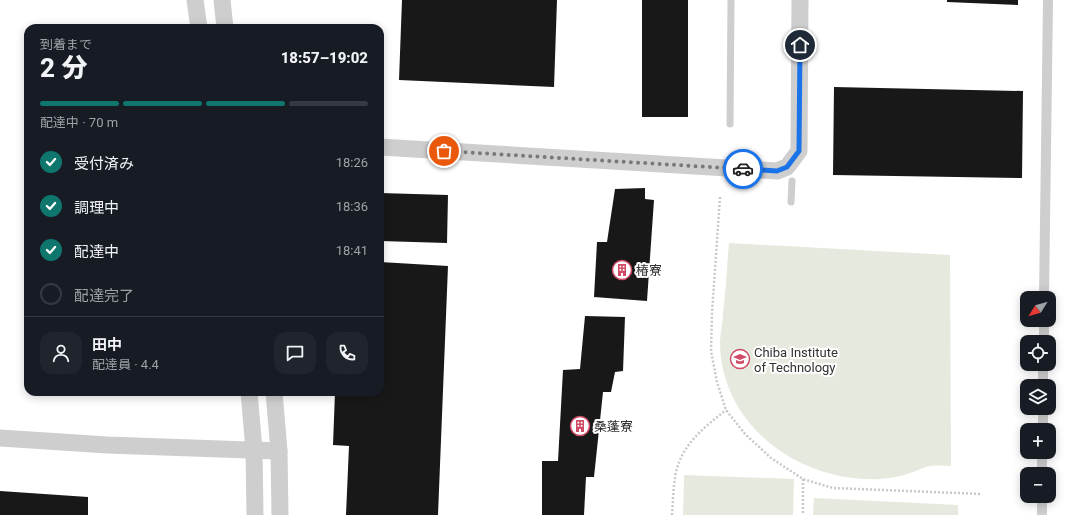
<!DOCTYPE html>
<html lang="ja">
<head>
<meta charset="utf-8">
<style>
  :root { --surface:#171b24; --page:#20242c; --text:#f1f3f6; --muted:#9ea1a6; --line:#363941; --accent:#0f766e }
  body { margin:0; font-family:Roboto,"Noto Sans JP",sans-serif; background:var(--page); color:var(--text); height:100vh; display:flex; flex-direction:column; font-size:15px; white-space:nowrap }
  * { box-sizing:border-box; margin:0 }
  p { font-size:13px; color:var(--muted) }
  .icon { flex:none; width:22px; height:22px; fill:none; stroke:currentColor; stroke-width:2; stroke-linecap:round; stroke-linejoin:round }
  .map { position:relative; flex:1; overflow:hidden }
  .details { position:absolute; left:24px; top:24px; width:360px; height:372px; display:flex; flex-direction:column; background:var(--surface); border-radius:12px; box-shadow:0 2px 10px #0003 }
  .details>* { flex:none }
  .needle { width:26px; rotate:233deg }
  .controls { position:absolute; left:1020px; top:291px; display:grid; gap:8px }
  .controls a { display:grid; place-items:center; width:36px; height:36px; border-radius:8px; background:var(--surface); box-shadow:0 2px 10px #0003; font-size:20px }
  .pin { position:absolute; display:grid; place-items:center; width:34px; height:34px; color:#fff; margin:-17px; border:2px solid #fff; border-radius:50%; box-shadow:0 1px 4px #0007 }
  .courier { position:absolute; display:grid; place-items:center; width:40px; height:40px; margin:-20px; border:3px solid #1a73e8; border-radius:50%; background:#fff; color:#222; box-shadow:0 1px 5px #0007 }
  .summary em { font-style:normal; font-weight:800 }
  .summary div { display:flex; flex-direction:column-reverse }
  .summary { display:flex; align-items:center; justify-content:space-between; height:68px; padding:0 16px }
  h1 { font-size:26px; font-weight:800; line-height:30px }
  .bar { display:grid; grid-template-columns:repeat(4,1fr); gap:6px 4px; align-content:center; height:48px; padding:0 16px }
  .bar i { height:5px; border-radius:3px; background:var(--line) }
  .bar .selected { background:var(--accent) }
  .bar p { grid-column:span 4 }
  .line { display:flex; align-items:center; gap:10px; padding:0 16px; border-top:1px solid var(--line) }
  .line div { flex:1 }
  .round { display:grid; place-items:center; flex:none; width:42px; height:42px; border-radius:12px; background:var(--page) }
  ol { padding:0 16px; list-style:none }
  li { display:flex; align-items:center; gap:12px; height:44px }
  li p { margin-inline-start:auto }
  li .icon { padding:4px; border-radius:50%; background:var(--accent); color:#fff; stroke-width:4 }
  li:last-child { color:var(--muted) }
  li i { width:22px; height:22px; border:2px solid var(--line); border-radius:50% }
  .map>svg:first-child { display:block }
</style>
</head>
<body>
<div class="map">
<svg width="1068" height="515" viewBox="0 0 1068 515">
  <rect width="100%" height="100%" fill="#fff"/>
  <g fill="#e5e9de">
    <path d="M729,243l221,12 1,211c-7,0 -14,-1 -21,0 -7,1 -13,5 -20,7 -14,5 -31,7 -45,6 -74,-3 -144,-58 -145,-136 0,-10 3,-20 3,-30 3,-23 4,-47 6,-70z"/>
    <path d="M684,475l110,4 -1,36h-110z"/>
    <path d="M814,498l144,7v10h-145z"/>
  </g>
  <g fill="#181818">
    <path d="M402,0h155l-3,87 -155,-7z"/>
    <rect x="642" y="0" width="46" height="117"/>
    <path d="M947,0h71v5l-71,-3z"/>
    <path d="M834,87l189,4 -1,87 -189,-3z"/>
    <path d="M645,188v11l9,1 -7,101 -53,-4 3,-55h10l8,-53z"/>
    <path d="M380,193l68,2 -1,48 -67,-2z"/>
    <path d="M380,262l68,4 -10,249h-92l3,-69 -16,-1 2,-53h45z"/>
    <path d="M585,316l40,1 -2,54 -8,1 -4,20h-8l-9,85h-8l-2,38h-42v-54h16l5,-91 17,-1z"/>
    <path d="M0,491l88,6v18h-88z"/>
  </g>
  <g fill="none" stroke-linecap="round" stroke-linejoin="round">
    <g stroke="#c8c8c8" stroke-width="2.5" stroke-dasharray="2 2" stroke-linecap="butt">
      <path d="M720,197l-8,116 -1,38 6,31 9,28 19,24 26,24 32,21 30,9 149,6"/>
      <path d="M803,479v36"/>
      <path d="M672,515c1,-12 1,-25 3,-37 4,-31 28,-50 51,-68"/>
    </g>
    <g stroke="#cecece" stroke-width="7">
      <path d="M730,124l1,-124"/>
      <path d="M791,202l1,-21"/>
    </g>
    <g stroke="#cecece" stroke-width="10">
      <path d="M1044,298l4,-298"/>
      <path d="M1044,342v-22"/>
      <path d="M1043,386v-22"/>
      <path d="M1043,430v-22"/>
      <path d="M1042,474v-22"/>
      <path d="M1042,515v-19"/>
    </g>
    <g stroke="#cecece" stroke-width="17">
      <path d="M195,0l4,28"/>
      <path d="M222,0l3,28"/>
      <path d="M380,147l397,24 10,-4 12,-16 1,-151"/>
      <path d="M249,392l5,58 1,65"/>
      <path d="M274,392l5,59 1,64"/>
      <path d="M0,438l107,7 172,6"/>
    </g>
  </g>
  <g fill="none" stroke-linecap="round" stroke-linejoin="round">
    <path stroke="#797979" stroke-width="4" stroke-dasharray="0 7.2" d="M444,151l299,18"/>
    <path stroke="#1a73e8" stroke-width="5" d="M743,169l34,2 10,-4 12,-16 1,-106"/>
  </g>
  <defs>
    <g id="building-ring" transform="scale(1)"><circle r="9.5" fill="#fff" stroke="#d14a66" stroke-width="1.5"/><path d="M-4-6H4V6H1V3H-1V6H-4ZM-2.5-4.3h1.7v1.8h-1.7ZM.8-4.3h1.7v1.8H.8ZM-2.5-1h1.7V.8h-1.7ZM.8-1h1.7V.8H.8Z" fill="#d14a66"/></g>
    <g id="university-ring" transform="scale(1)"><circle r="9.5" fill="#fff" stroke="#d14a66" stroke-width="1.5"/><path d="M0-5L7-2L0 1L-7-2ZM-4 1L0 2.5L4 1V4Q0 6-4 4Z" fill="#d14a66"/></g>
  </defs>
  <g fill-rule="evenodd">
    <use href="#building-ring" x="622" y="270"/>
    <use href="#university-ring" x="740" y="359"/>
    <use href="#building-ring" x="580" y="426"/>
  </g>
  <g text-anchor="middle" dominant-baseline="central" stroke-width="4" stroke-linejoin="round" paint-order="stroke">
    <g font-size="13" fill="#313131" stroke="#fff" text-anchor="start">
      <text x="636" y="270">椿寮</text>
      <text x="754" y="352">Chiba Institute<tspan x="754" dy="15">of Technology</tspan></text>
      <text x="594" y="426">桑蓬寮</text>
    </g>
  </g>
</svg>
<div class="controls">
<a><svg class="needle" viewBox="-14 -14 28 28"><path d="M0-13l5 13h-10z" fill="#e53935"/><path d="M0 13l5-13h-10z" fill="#9ea1a6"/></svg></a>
<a><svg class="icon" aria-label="locate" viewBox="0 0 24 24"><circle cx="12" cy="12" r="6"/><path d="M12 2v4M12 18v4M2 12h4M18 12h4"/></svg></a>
<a><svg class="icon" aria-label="layers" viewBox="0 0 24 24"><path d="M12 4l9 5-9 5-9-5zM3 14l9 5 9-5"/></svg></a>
<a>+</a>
<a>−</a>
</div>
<div class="pin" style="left:444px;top:151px;background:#ea580c"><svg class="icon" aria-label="bag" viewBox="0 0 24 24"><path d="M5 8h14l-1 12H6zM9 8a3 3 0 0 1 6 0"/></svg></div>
<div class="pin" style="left:800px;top:45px;background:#1f2937"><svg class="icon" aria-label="home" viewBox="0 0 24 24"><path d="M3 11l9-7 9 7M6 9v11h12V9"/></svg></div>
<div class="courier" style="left:743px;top:169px"><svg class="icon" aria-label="car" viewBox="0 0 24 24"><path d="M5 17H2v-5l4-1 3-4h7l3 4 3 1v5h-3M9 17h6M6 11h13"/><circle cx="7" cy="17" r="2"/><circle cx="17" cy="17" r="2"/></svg></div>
<section class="details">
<div class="summary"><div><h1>2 分</h1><p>到着まで</p></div><em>18:57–19:02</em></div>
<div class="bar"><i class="selected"></i><i class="selected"></i><i class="selected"></i><i></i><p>配達中 · 70 m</p></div>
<ol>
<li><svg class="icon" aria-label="check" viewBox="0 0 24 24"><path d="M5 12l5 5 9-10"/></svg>受付済み<p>18:26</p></li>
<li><svg class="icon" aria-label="check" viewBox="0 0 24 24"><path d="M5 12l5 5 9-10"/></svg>調理中<p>18:36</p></li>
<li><svg class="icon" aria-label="check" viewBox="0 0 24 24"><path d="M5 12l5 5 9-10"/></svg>配達中<p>18:41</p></li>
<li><i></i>配達完了</li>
</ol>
<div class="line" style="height:72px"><a class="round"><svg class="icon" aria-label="person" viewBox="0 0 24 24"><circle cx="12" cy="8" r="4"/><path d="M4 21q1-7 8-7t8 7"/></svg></a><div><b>田中</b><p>配達員 · 4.4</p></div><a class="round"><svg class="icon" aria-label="chat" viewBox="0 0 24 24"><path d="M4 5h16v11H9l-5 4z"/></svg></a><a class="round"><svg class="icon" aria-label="phone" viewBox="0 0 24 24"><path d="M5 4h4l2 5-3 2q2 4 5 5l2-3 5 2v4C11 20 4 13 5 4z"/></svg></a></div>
</section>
</div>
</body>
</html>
